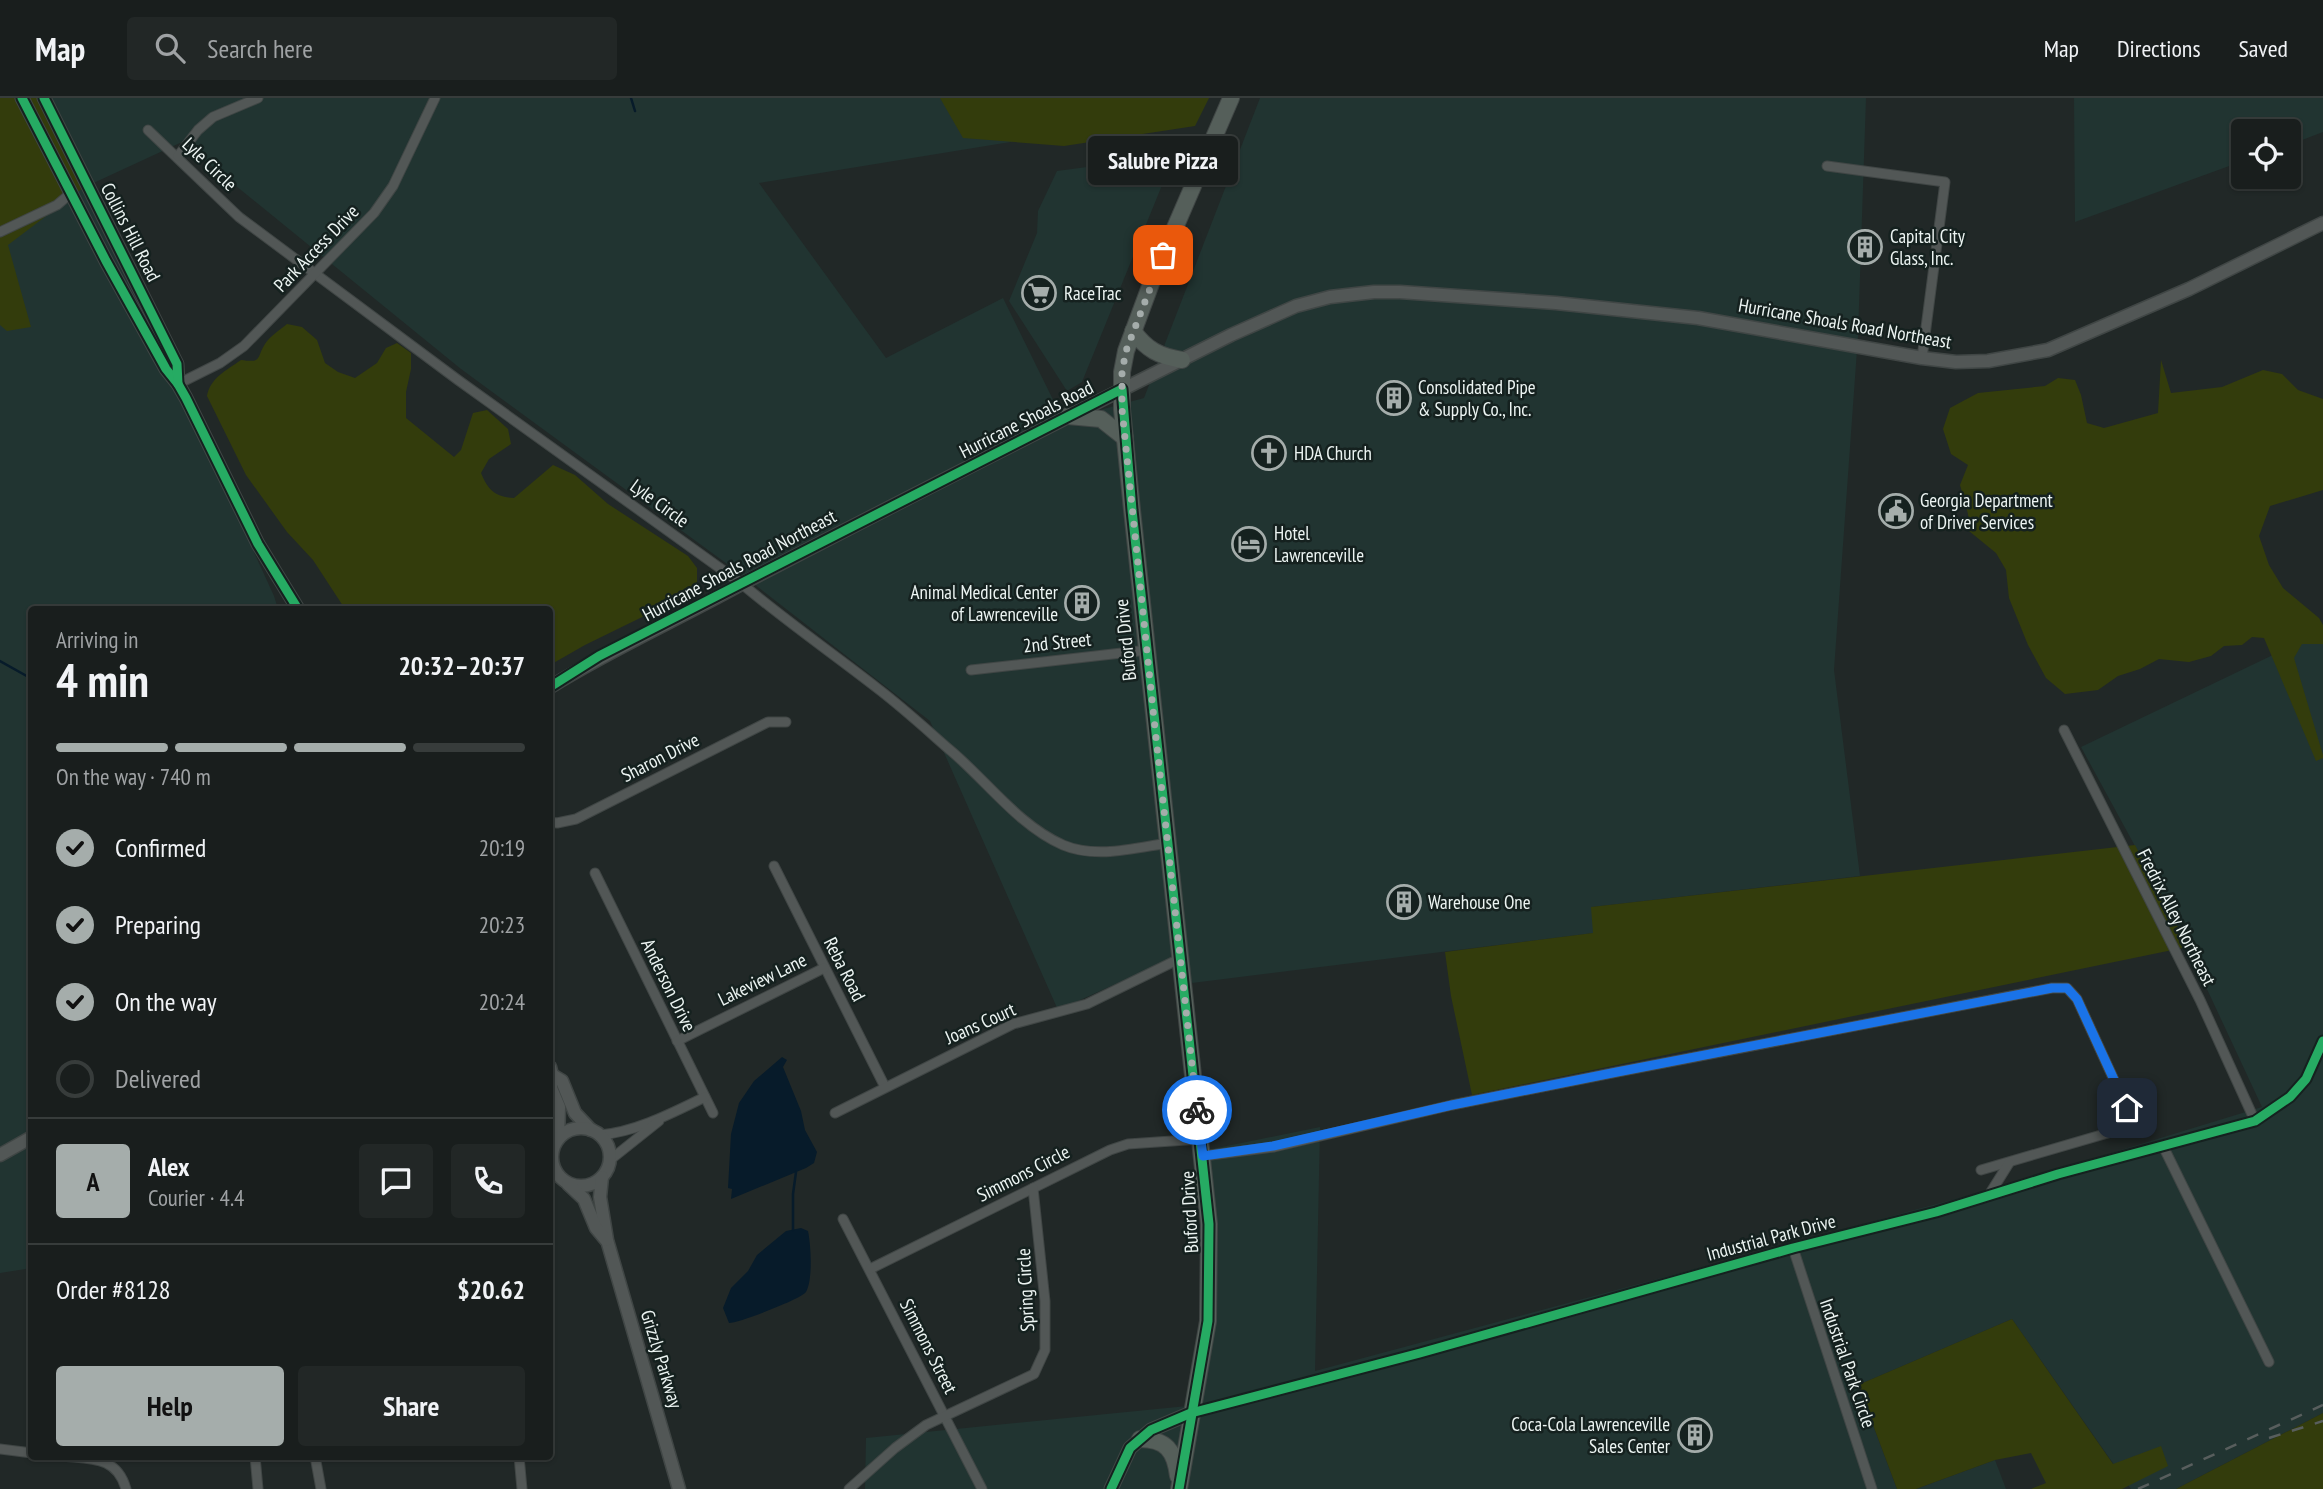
<!DOCTYPE html>
<html lang="en">
<head>
<meta charset="utf-8">
<style>
  :root { --surface:#191e1d; --page:#222726; --text:#f1f3f6; --muted:#9fa2a4; --line:#373c3b; --accent:#a5adab }
  body { margin:0; font-family:"PT Sans Narrow",sans-serif; background:var(--page); color:var(--text); height:100vh; display:flex; flex-direction:column; font-size:26px; white-space:nowrap }
  * { box-sizing:border-box; margin:0 }
  p { font-size:23px; color:var(--muted) }
  .icon { flex:none; width:38px; height:38px; fill:none; stroke:currentColor; stroke-width:2; stroke-linecap:round; stroke-linejoin:round }
  .map { position:relative; flex:1; overflow:hidden }
  .details { position:absolute; left:28px; top:508px; width:525px; height:854px; display:flex; flex-direction:column; background:var(--surface); border-radius:7px; box-shadow:0 2px 5px #0004,0 0 0 2px var(--line) }
  .details>* { flex:none }
  .tools { position:absolute; left:2231px; top:21px; display:grid; gap:14px }
  .tools a { display:grid; place-items:center; width:70px; height:70px; border-radius:7px; background:var(--surface); box-shadow:0 2px 5px #0004,0 0 0 2px var(--line); font-size:35px }
  .pin { position:absolute; display:grid; place-items:center; width:60px; height:60px; color:#fff; margin:-30px; border-radius:14px; box-shadow:0 4px 10px #0006 }
  .courier { position:absolute; display:grid; place-items:center; width:70px; height:70px; margin:-35px; border:5px solid #1a73e8; border-radius:50%; background:#fff; color:#222; box-shadow:0 2px 9px #0007 }
  .bubble { position:absolute; height:49px; border-radius:7px; background:var(--surface); box-shadow:0 2px 5px #0004,0 0 0 2px var(--line); font-size:23px; font-weight:600; line-height:49px; text-align:center }
  .overview em { font-style:normal; font-weight:600 }
  .overview div { display:flex; flex-direction:column-reverse }
  .overview { display:flex; align-items:center; justify-content:space-between; height:119px; padding:0 28px }
  h1 { font-size:46px; font-weight:600; line-height:52px }
  .bar { display:grid; grid-template-columns:repeat(4,1fr); gap:10px 7px; align-content:center; height:84px; padding:0 28px }
  .bar i { height:9px; border-radius:5px; background:var(--line) }
  .bar .current { background:var(--accent) }
  .bar p { grid-column:span 4 }
  .line { display:flex; align-items:center; gap:18px; padding:0 28px; border-top:2px solid var(--line) }
  .line div { flex:1 }
  .round { display:grid; place-items:center; flex:none; width:74px; height:74px; border-radius:7px; background:var(--page) }
  ol { padding:0 28px; list-style:none }
  li { display:flex; align-items:center; gap:21px; height:77px }
  li p { margin-inline-start:auto }
  li .icon { padding:7px; border-radius:50%; background:var(--accent); color:#111; stroke-width:4 }
  li:last-child { color:var(--muted) }
  li i { width:38px; height:38px; border:4px solid var(--line); border-radius:50% }
  .button { display:flex; gap:14px; margin-top:auto; padding:14px 28px }
  .button a { flex:1; height:80px; border-radius:7px; background:var(--accent); color:#111; font-size:28px; font-weight:600; line-height:80px; text-align:center }
  .button a+a { background:var(--page); color:var(--text) }
  header { display:flex; align-items:center; gap:42px; box-sizing:border-box; height:98px; padding:0 35px; background:var(--surface); border-bottom:2px solid var(--line) }
  header strong { font-size:33px }
  nav { display:flex; gap:38px; margin-inline-start:auto; font-size:24px }
  .search { width:490px; height:63px; background:var(--page); display:flex; align-items:center; gap:18px; box-sizing:border-box; padding:0 24px; border-radius:7px; color:var(--muted); font-size:26px }
  .map>svg:first-child { display:block }
</style>
</head>
<body>
<header>
<strong>Map</strong>
<div class="search"><svg class="icon" aria-label="search" viewBox="0 0 24 24"><circle cx="10" cy="10" r="6"/><path d="M15 15l6 6"/></svg>Search here</div>
<nav><a>Map</a><a>Directions</a><a>Saved</a></nav>
</header>
<div class="map">
<svg width="2323" height="1391" viewBox="0 0 2323 1391">
  <rect width="100%" height="100%" fill="#212827"/>
  <g fill="#213431">
    <path d="M40,0h960l54,37 -295,48 127,175 117,-60 60,122 81,-22 116,-300h606l-8,238 -24,334 26,206 -268,31 2,26 -410,51 -4,-29 -122,55 -128,-289 -181,-141 -288,-211 -279,-227 -95,44 187,410 4,13h-246v659l-32,5v-1033z"/>
    <path d="M2074,0h249v34l-34,13v-14h-45l-1,30 -168,61z"/>
    <path d="M1132,63l2,5 26,-1 9,3 -87,214 -15,9 -58,-90 28,-68 1,-22 19,-40z"/>
    <path d="M2323,533v782l-147,76h-45l-119,-170 -154,66 39,104h-1032l1,-51 321,-32 28,-117 -8,-139 113,-23 -5,244 685,-184 262,-80 -90,-193 -91,-167z"/>
    <path d="M1995,1362l11,29h-90z"/>
  </g>
  <g fill="#333c0c">
    <path d="M0,0h40l47,87 -79,60 23,82 -24,4 -7,-6z"/>
    <path d="M940,0h269l-14,28 -131,20 -101,-8z"/>
    <path d="M287,226l15,3 15,13 8,23 13,9 17,6 22,-15 9,-15 11,-5 14,10v16l-5,23v26l48,39 7,-7 12,-37 14,-3 21,19 3,15 -22,15 -8,14c7,17 14,24 33,25l39,-33 22,10 33,29 80,52 9,12v16l-16,14 -96,47 -35,20v-56h-205l-32,-49 -26,-28 -41,-57 -39,-79c3,-18 20,-26 34,-36 22,3 15,-2 24,-16 5,-8 15,-14 22,-20z"/>
    <path d="M2161,262l10,33 51,-6 41,-17 19,4 16,16 25,9v91l-53,16 -11,30 10,29 14,23 36,30 4,7v19h-21l-8,14 29,97v3l-7,3 -52,-123 -12,-1 -10,8 -18,1 -13,10 -22,6 -30,-3 -19,10 -22,7 -20,14 -33,4 -19,-16 -18,-33 -19,-47 -3,-28 -10,-17 -27,-22 -1,-17 -8,-29 8,-20 -17,-11 -8,-25 7,-21 28,-15 67,-7 13,-8 17,2 6,15 6,28 17,5 54,-15z"/>
    <path d="M2135,747l37,69 15,33 -715,148 -21,-99 -6,-44 148,-19 -2,-26z"/>
    <path d="M2012,1221l101,145 48,-18 7,20 -46,23h-91l15,-6 -15,-30 -36,7 -79,29h-19l-39,-104z"/>
    <path d="M2323,1315v76h-147z"/>
  </g>
  <g fill="#071b2a">
    <path d="M782,959l5,3 -4,7 18,44 4,19 12,22 -3,11 -8,5 -75,31 1,-10 -4,-1 3,-54 8,-31 15,-22z"/>
    <path d="M801,1130l7,3c3,14 5,49 -2,61 -5,7 -67,31 -77,31l-6,-15 8,-20 17,-17 9,-16 29,-24z"/>
  </g>
  <g fill="none" stroke-linecap="round" stroke-linejoin="round">
    <g stroke="#071b2a" stroke-width="2.5">
      <path d="M631,0l4,13"/>
      <path d="M0,563l32,18"/>
      <path d="M793,1132v-36l3,-22"/>
    </g>
    <g stroke="#404645" stroke-width="11">
      <g id="street">
        <path d="M148,32l91,87 219,163 284,204c44,37 90,69 135,104 25,19 49,41 73,62 36,30 69,76 113,95 33,14 72,3 105,-2"/>
        <path d="M178,58l20,-26 15,-13 45,-19"/>
        <path d="M1827,68l118,16 -23,176"/>
        <path d="M0,134l57,-27 14,-12"/>
        <path d="M178,286l42,-21 24,-17 130,-133 19,-27 42,-88"/>
        <path d="M971,572l177,-20"/>
        <path d="M2064,632l136,270 55,121"/>
        <path d="M550,724l7,1 19,-4 192,-97h18"/>
        <path d="M774,768l111,221"/>
        <path d="M595,775l118,240"/>
        <path d="M677,943l147,-73"/>
        <path d="M835,1015l178,-89 74,-20 94,-46"/>
        <path d="M600,1037c36,-3 72,-22 105,-38"/>
        <path d="M2163,1048l106,216"/>
        <path d="M550,1054l4,-4"/>
        <path d="M1203,1058l71,-9 178,-42 165,-33 435,-84h15l10,11 54,118v7l-6,4 -144,42"/>
        <path d="M610,1062l49,-39"/>
        <path d="M550,1078l9,-1"/>
        <path d="M1989,1097l20,-32"/>
        <path d="M843,1121l139,270"/>
        <path d="M1793,1150l79,241"/>
        <path d="M870,1171l240,-119 18,-6 73,-5"/>
        <path d="M1191,1315l229,-60 373,-105 143,-36 122,-38 197,-53 35,-24 16,-18 17,-38"/>
        <path d="M0,1351l32,4"/>
        <path d="M62,1358c29,3 55,0 64,33"/>
        <path d="M255,1358l3,33"/>
        <path d="M315,1358l6,33"/>
        <path d="M519,1358l3,33"/>
        <path d="M849,1391l46,-41 31,-23 108,-51 11,-24v-49l-12,-113"/>
      </g>
    </g>
    <g stroke="#404645" stroke-width="15">
      <g id="secondary">
        <path d="M22,0l84,163 60,108 12,15 8,14 72,146 40,65"/>
        <path d="M44,0l133,266 1,20"/>
        <path d="M550,589c60,-37 124,-66 186,-100 164,-86 329,-169 495,-252l65,-29 34,-9 44,-5h26l156,11 142,15 224,40 34,4 32,-1 60,-11 141,-61 134,-66"/>
        <path d="M550,969l2,8 -1,13 8,19 -1,32"/>
        <path d="M552,977l10,6 13,32 16,17"/>
        <circle cx="581" cy="1059" r="29"/>
        <path d="M0,1057l32,-18"/>
        <path d="M602,1079l-2,20 7,43 72,249"/>
        <path d="M568,1086l16,15 12,29 10,12"/>
        <path d="M1111,1391l19,-41 21,-18 40,-17"/>
      </g>
    </g>
    <g stroke="#404645" stroke-width="18">
      <g id="highway">
        <path d="M1133,233c14,19 26,25 49,29"/>
        <path d="M1068,318l33,3 24,19"/>
        <path d="M1140,1341c26,0 35,12 38,37"/>
        <path d="M1179,1391l29,-168 1,-97 -77,-714 -10,-101v-37l4,-21 26,-70 79,-183"/>
      </g>
    </g>
    <use href="#street" stroke="#525756" stroke-width="9"/>
    <use href="#secondary" stroke="#525756" stroke-width="12"/>
    <use href="#highway" stroke="#555f5a" stroke-width="16"/>
    <g stroke="#585e5d" stroke-width="2.5" stroke-dasharray="12 12" stroke-linecap="butt">
      <path d="M2269,1340l54,-17"/>
      <path d="M2138,1391l185,-84"/>
    </g>
    <g stroke="#15211f" stroke-width="13">
      <g id="cycleway">
        <path d="M22,0l84,163 60,108 12,15 8,14 72,146 40,65"/>
        <path d="M44,0l133,266 1,20"/>
        <path d="M550,589l49,-31 523,-267 10,121 77,714 -1,97 -29,168"/>
        <path d="M1111,1391l19,-41 21,-18 40,-17 229,-60 373,-105 143,-36 122,-38 197,-53 35,-24 16,-18 17,-38"/>
      </g>
    </g>
    <use href="#cycleway" stroke="#26ab63" stroke-width="9"/>
  </g>
  <g fill="none" stroke-linecap="round" stroke-linejoin="round">
    <path stroke="#a5adab" stroke-width="7" stroke-dasharray="0 12.6" d="M1163,157l-37,96 -4,21v37l32,310 43,391"/>
    <path stroke="#1a73e8" stroke-width="9" d="M1197,1012l6,46 70,-10 179,-41 165,-33 435,-84h15l10,11 50,109"/>
  </g>
  <defs>
    <g id="building-ring" transform="scale(1.75)"><circle r="9.5" fill="#15211f" stroke="#a5adab" stroke-width="1.5"/><path d="M-4-6H4V6H1V3H-1V6H-4ZM-2.5-4.3h1.7v1.8h-1.7ZM.8-4.3h1.7v1.8H.8ZM-2.5-1h1.7V.8h-1.7ZM.8-1h1.7V.8H.8Z" fill="#a5adab"/></g>
    <g id="supermarket-ring" transform="scale(1.75)"><circle r="9.5" fill="#15211f" stroke="#a5adab" stroke-width="1.5"/><path d="M-6-5.5h2.5l.6 2H6L4.5 2H-2.5L-4.4-4H-6ZM-1.5 3.2a1.3 1.3 0 1 0 .1 0ZM3 3.2a1.3 1.3 0 1 0 .1 0Z" fill="#a5adab"/></g>
    <g id="church-ring" transform="scale(1.75)"><circle r="9.5" fill="#15211f" stroke="#a5adab" stroke-width="1.5"/><path d="M-1.2-6h2.4v3.5h3.3v2.4h-3.3V6h-2.4V-.1h-3.3v-2.4h3.3Z" fill="#a5adab"/></g>
    <g id="civic-ring" transform="scale(1.75)"><circle r="9.5" fill="#15211f" stroke="#a5adab" stroke-width="1.5"/><path d="M-.6-6.5H3V-4.5H.6V-3L4-1V1h2V6H-6V1h2V-1L-.6-3ZM-1.2 2.5V6h2.4V2.5Z" fill="#a5adab"/></g>
    <g id="hotel-ring" transform="scale(1.75)"><circle r="9.5" fill="#15211f" stroke="#a5adab" stroke-width="1.5"/><path d="M-6-4.5h1.5V1H6V5H4.5V3h-9V5H-6ZM-4 0a1.8 1.8 0 1 1 3.6 0ZM.5 0V-2.5h3Q6-2.5 6 0Z" fill="#a5adab"/></g>
  </defs>
  <g fill-rule="evenodd">
    <use href="#building-ring" x="1865" y="149"/>
    <use href="#supermarket-ring" x="1039" y="195"/>
    <use href="#building-ring" x="1394" y="300"/>
    <use href="#church-ring" x="1269" y="355"/>
    <use href="#civic-ring" x="1896" y="413"/>
    <use href="#hotel-ring" x="1249" y="446"/>
    <use href="#building-ring" x="1082" y="505"/>
    <use href="#building-ring" x="1404" y="804"/>
    <use href="#building-ring" x="1695" y="1337"/>
  </g>
  <g text-anchor="middle" dominant-baseline="central" stroke-width="5" stroke-linejoin="round" paint-order="stroke">
    <g font-size="19" fill="#ecf4f2" stroke="#15211f">
      <text transform="translate(210 66) rotate(44)">Lyle Circle</text>
      <text transform="translate(131 134) rotate(63)">Collins Hill Road</text>
      <text transform="translate(316 150) rotate(-46)">Park Access Drive</text>
      <text transform="translate(1845 225) rotate(10)">Hurricane Shoals Road Northeast</text>
      <text transform="translate(1026 321) rotate(-27)">Hurricane Shoals Road</text>
      <text transform="translate(660 405) rotate(36)">Lyle Circle</text>
      <text transform="translate(739 467) rotate(-28)">Hurricane Shoals Road Northeast</text>
      <text transform="translate(1125 542) rotate(-96)">Buford Drive</text>
      <text transform="translate(1057 544) rotate(-6)">2nd Street</text>
      <text transform="translate(660 659) rotate(-27)">Sharon Drive</text>
      <text transform="translate(2177 819) rotate(63)">Fredrix Alley Northeast</text>
      <text transform="translate(845 871) rotate(63)">Reba Road</text>
      <text transform="translate(762 881) rotate(-26)">Lakeview Lane</text>
      <text transform="translate(669 887) rotate(64)">Anderson Drive</text>
      <text transform="translate(980 925) rotate(-24)">Joans Court</text>
      <text transform="translate(1023 1075) rotate(-27)">Simmons Circle</text>
      <text transform="translate(1189 1114) rotate(-93)">Buford Drive</text>
      <text transform="translate(1771 1139) rotate(-15)">Industrial Park Drive</text>
      <text transform="translate(1025 1192) rotate(-93)">Spring Circle</text>
      <text transform="translate(929 1248) rotate(63)">Simmons Street</text>
      <text transform="translate(662 1261) rotate(73)">Grizzly Parkway</text>
      <text transform="translate(1848 1265) rotate(71)">Industrial Park Circle</text>
    </g>
    <g font-size="19" fill="#ecf4f2" stroke="#15211f" text-anchor="start">
      <text x="1890" y="138">Capital City<tspan x="1890" dy="22">Glass, Inc.</tspan></text>
      <text x="1064" y="195">RaceTrac</text>
      <text x="1418" y="289">Consolidated Pipe<tspan x="1418" dy="22">&amp; Supply Co., Inc.</tspan></text>
      <text x="1294" y="355">HDA Church</text>
      <text x="1920" y="402">Georgia Department<tspan x="1920" dy="22">of Driver Services</tspan></text>
      <text x="1274" y="435">Hotel<tspan x="1274" dy="22">Lawrenceville</tspan></text>
      <text x="1058" y="494" text-anchor="end">Animal Medical Center<tspan x="1058" dy="22">of Lawrenceville</tspan></text>
      <text x="1428" y="804">Warehouse One</text>
      <text x="1670" y="1326" text-anchor="end">Coca-Cola Lawrenceville<tspan x="1670" dy="22">Sales Center</tspan></text>
    </g>
  </g>
</svg>
<div class="tools">
<a><svg class="icon" aria-label="locate" viewBox="0 0 24 24"><circle cx="12" cy="12" r="6"/><path d="M12 2v4M12 18v4M2 12h4M18 12h4"/></svg></a>
</div>
<div class="pin" style="left:1163px;top:157px;background:#ea580c"><svg class="icon" aria-label="bag" viewBox="0 0 24 24"><path d="M5 8h14l-1 12H6zM9 8a3 3 0 0 1 6 0"/></svg></div>
<div class="pin" style="left:2127px;top:1010px;background:#1f2937"><svg class="icon" aria-label="home" viewBox="0 0 24 24"><path d="M3 11l9-7 9 7M6 9v11h12V9"/></svg></div>
<div class="courier" style="left:1197px;top:1012px"><svg class="icon" aria-label="bike" viewBox="0 0 24 24"><circle cx="6" cy="16" r="4"/><circle cx="18" cy="16" r="4"/><path d="M6 16l4-8h5l3 8M10 8l3 8H6M13 5h3"/></svg></div>
<div class="bubble" style="left:1088px;top:38px;width:150px">Salubre Pizza</div>
<section class="details">
<div class="overview"><div><h1>4 min</h1><p>Arriving in</p></div><em>20:32–20:37</em></div>
<div class="bar"><i class="current"></i><i class="current"></i><i class="current"></i><i></i><p>On the way · 740 m</p></div>
<ol>
<li><svg class="icon" aria-label="check" viewBox="0 0 24 24"><path d="M5 12l5 5 9-10"/></svg>Confirmed<p>20:19</p></li>
<li><svg class="icon" aria-label="check" viewBox="0 0 24 24"><path d="M5 12l5 5 9-10"/></svg>Preparing<p>20:23</p></li>
<li><svg class="icon" aria-label="check" viewBox="0 0 24 24"><path d="M5 12l5 5 9-10"/></svg>On the way<p>20:24</p></li>
<li><i></i>Delivered</li>
</ol>
<div class="line" style="height:126px"><b class="round" style="background:var(--accent);color:#111">A</b><div><b>Alex</b><p>Courier · 4.4</p></div><a class="round"><svg class="icon" aria-label="chat" viewBox="0 0 24 24"><path d="M4 5h16v11H9l-5 4z"/></svg></a><a class="round"><svg class="icon" aria-label="phone" viewBox="0 0 24 24"><path d="M5 4h4l2 5-3 2q2 4 5 5l2-3 5 2v4C11 20 4 13 5 4z"/></svg></a></div>
<div class="line" style="height:91px"><div>Order #8128</div><b>$20.62</b></div>
<div class="button"><a>Help</a><a>Share</a></div>
</section>
</div>
</body>
</html>
